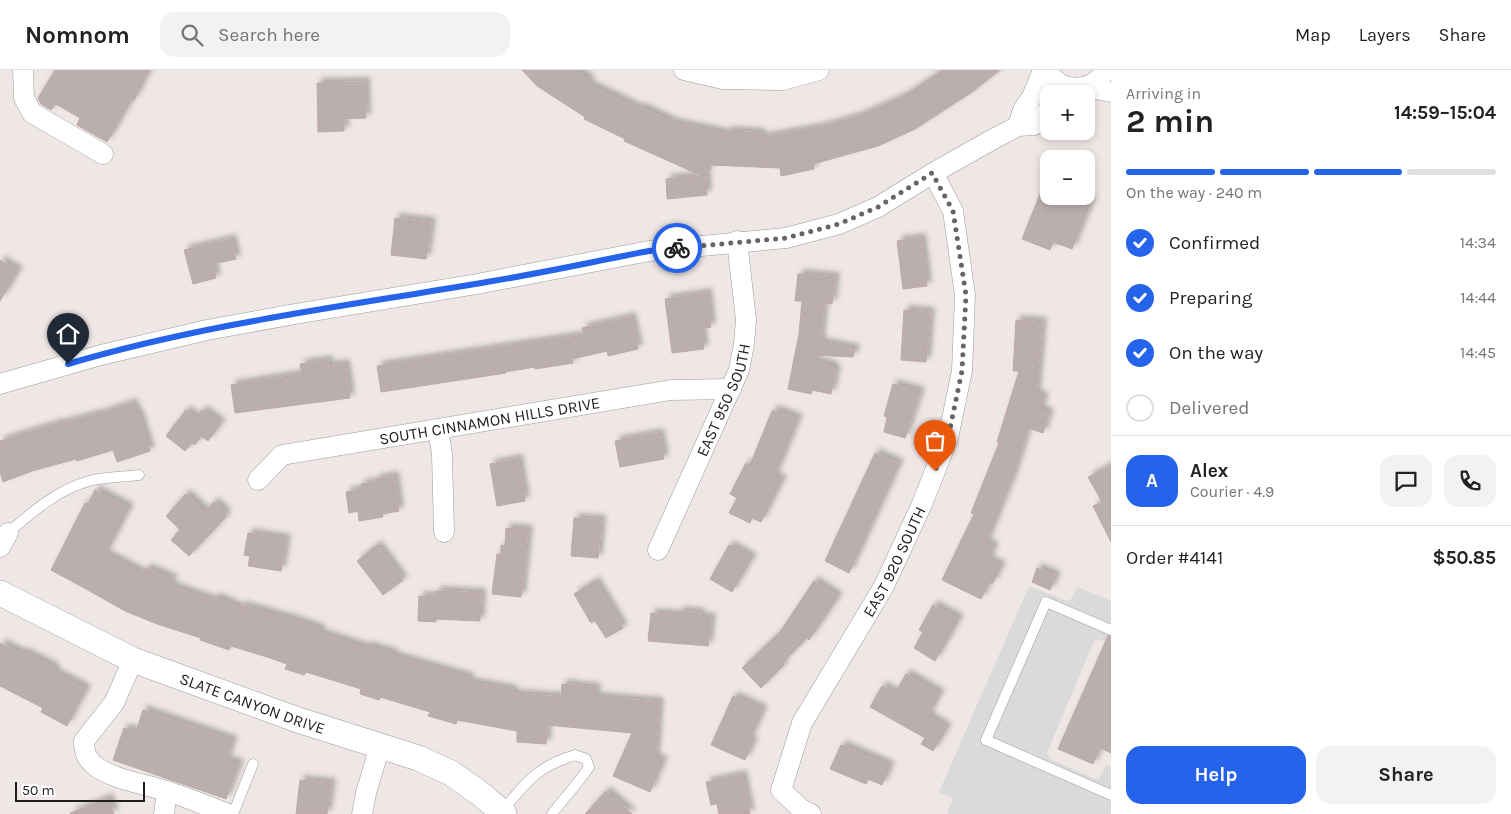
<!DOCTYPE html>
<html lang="en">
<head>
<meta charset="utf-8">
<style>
  :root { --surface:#fff; --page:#f2f2f2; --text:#222; --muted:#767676; --line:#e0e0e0; --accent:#2563eb }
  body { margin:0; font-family:Karla,sans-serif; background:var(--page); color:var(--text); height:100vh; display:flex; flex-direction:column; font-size:19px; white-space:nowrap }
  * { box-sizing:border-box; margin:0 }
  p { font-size:16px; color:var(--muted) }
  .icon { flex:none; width:28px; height:28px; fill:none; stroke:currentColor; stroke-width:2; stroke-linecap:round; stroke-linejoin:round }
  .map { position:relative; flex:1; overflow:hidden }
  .details { display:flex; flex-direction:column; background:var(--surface); width:400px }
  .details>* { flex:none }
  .buttons { position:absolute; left:1040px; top:15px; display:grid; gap:10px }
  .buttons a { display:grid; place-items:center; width:55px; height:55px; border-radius:10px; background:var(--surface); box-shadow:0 2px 8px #0003; font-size:25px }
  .scale { position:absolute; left:15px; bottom:12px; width:130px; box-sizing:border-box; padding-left:5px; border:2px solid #1e1e1e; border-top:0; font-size:14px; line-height:18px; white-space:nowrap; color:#1e1e1e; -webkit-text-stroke:4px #fff; paint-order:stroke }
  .pin { position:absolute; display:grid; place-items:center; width:42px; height:42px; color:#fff; margin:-51px -21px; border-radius:50% 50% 50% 0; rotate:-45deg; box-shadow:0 0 5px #0007 }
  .pin .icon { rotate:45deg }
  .courier { position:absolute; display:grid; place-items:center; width:50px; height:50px; margin:-25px; border:4px solid #2563eb; border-radius:50%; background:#fff; color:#222; box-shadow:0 1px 6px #0007 }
  .headline em { font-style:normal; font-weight:700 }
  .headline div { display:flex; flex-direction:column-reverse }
  .headline { display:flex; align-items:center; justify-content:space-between; height:85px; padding:0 15px }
  h1 { font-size:32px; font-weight:700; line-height:38px }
  .bar { display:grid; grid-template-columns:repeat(4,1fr); gap:8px 5px; align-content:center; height:60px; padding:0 15px }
  .bar i { height:6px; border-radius:4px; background:var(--line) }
  .bar .selected { background:var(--accent) }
  .bar p { grid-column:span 4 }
  .line { display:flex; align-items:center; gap:12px; padding:0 15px; border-top:1px solid var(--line) }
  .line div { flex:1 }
  .round { display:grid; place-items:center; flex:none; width:52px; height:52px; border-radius:15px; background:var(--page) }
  ol { padding:0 15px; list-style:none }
  li { display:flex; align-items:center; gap:15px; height:55px }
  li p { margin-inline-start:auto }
  li .icon { padding:5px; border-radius:50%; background:var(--accent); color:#fff; stroke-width:4 }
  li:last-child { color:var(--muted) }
  li i { width:28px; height:28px; border:2px solid var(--line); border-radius:50% }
  .action { display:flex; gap:10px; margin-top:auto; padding:10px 15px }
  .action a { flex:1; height:58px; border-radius:15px; background:var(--accent); color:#fff; font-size:20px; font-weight:700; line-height:58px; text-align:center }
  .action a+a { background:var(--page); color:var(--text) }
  header { display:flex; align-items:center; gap:30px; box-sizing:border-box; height:70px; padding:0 25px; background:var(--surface); border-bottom:1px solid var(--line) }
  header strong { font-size:24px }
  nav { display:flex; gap:28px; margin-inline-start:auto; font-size:18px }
  .search { width:350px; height:45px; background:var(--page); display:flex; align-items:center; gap:12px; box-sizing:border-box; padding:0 18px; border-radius:15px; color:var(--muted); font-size:19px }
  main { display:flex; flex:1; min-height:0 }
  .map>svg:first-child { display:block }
</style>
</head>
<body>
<header>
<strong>Nomnom</strong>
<div class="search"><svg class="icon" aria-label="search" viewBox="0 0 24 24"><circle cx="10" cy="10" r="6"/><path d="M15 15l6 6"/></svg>Search here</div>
<nav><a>Map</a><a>Layers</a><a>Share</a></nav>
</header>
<main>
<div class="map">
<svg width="1111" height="744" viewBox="0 0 1111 744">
  <defs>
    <filter id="shadow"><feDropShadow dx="4.5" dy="-4.5" stdDeviation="2.5" flood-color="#0004"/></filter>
  </defs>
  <rect width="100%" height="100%" fill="#efe7e5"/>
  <path fill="#dadada" d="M1029,516l38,15 4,-2 6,-12 34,14v42l-8,-3 -9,1 -47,112 3,6 45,20 4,-1 7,-13 5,2v47h-162l-2,-1 6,-14 -14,-7z"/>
  <g fill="#bbaeae" stroke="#bfa9a8" filter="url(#shadow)">
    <path d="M55,0h94l-15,30 -2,-1 -25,43 -30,-17 3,-7 -24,-14 -5,6 -10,-6 -3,-6z"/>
    <path d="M522,0h52l16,10 -3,4 52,25 1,-2 34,16 53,11v-3l34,2 -1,5 61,-11 35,-10 46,-20 41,-27h57l-28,22 -57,37 -37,17 -65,18 1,5 -33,7 -1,-8 -69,-3 -1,5 -5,-1 2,26 -40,4 -1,-20 36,-3 -78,-35 1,-2 -41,-20 1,-2 -48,-31z"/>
    <path d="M365,12l1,36 -22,1v12l-26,1 -1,-49z"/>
    <path d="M1040,124l6,2h31l14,5 -19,48 -19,-7 -3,8 -28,-11z"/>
    <path d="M395,148l36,4 -5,37 -35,-4z"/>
    <path d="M921,168l6,48 -24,3 -6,-48z"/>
    <path d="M231,169l5,20 -23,5 3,14 -23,6 -9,-34z"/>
    <path d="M0,190l18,11 -18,30z"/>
    <path d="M798,204l37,3 -3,27 -8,-1 -4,39 35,7 -2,8 -40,-2 -1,5 21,6 -1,3 4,1 -5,24 -19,-4 -1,4 -23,-5 11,-55 3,-33h-7z"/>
    <path d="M707,223l4,34 -10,2 3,20 -32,4 -7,-54z"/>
    <path d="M904,240l26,2 -4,50 -25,-2z"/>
    <path d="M631,247l7,32 -30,7 -1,-5 -35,8 1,4 -38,6v-2l-30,5 1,1 -125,19 -4,-26 207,-31 -2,-7z"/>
    <path d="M1016,250l26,2 -6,73 8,2 -4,13 9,3 -6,20 -15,-5 -15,48 -27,67 8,4 -6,13 13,6 -8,17 -3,-1 -9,17 -39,-19 32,-66 -3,-1 28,-70 -2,-1 22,-71h-6z"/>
    <path d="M328,290v6l17,-2 5,34 -115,15 -4,-28 71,-11 -2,-10z"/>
    <path d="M893,314l27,8 -15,46 -21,-6 3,-15 -3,-1z"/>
    <path d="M132,333l4,10h2l12,38 -33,11 -4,-12 -36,11 -1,-2 -44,12 -29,11 -3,-10v-31l59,-18 1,1 36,-10v1z"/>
    <path d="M186,340l10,8 6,-8 19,13 -13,18 -7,-5 -6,9 -3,-2 -7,8 -19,-15z"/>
    <path d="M772,341h6l20,8 -24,58 8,3 -21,42 -9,-4 -2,5 -21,-10 8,-15 -7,-4 16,-31 4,2z"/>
    <path d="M659,363l5,26 -44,8 -5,-26z"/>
    <path d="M875,383l24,11 -50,109 -24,-12z"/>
    <path d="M518,389l7,42 -28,5 -7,-42z"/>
    <path d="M1111,395v77l-18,-36 9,-4 -14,-25z"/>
    <path d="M394,406l5,35 -17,3 1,3 -24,4 -1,-10 -9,2 -3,-21 15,-3v-5l15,-2 -1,-3z"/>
    <path d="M95,420l34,18 -24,46 38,20 3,-6 27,11 -3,7 44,15 1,-4 31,14 -6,-6 53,15 27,9 -1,4 47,15 1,-2 27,8 -1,2 77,22 -2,4 45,8 -1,4 49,3 1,-13 34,4 -1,9 64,5 -4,56 8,3 -13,31 -37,-16 19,-43 -85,-8 -1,19 -29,-2v-11l-60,-11 -1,4 -28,-8 2,-4 -50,-15 -1,3 -19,-6 1,-5 -55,-17 -2,3 -19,-6 2,-5 -20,-7 -36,-11 -2,4 -29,-10 1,-2 -44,-14 -32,-13 -39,-22 -35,-19 34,-67 3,1z"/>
    <path d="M186,424l19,18 9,-10 11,10v6l-36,38 -18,-16 9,-10 -14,-14z"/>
    <path d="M574,448l27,2 -3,38 -27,-2z"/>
    <path d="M506,458l22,2 -7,67 -29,-3 5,-40h4v-9l4,1z"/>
    <path d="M248,463l38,6 -5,32 -33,-5 2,-10 -6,-1z"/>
    <path d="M377,475l26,35 -20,15 -26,-34z"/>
    <path d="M729,475l23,13 -20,34 -22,-13z"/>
    <path d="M1037,498l19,8 -6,14 -18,-8z"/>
    <path d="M595,511l28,47 -17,10 -11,-17 -4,2 -17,-29z"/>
    <path d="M814,511l24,16 -29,43 -2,-2 -25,25 2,2 -23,23 -19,-20 38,-36z"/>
    <path d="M436,521l45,2 -1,28 -44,-2v3l-18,-1 1,-25 16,1z"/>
    <path d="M933,535l26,14 -24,42 -21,-13 9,-16 -4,-2z"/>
    <path d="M679,541l21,2v4l11,1 -3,28 -60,-5 3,-28 27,2z"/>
    <path d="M1108,566l3,1v116l-11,-5 -7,16 -35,-15z"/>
    <path d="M0,573l22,11 1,-2 32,16 -2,4 33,17 -19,37 -26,-14 2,-4 -43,-22z"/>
    <path d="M906,604l34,20 -12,22 19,12 -14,23 -12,-7 4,-6 -55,-31 12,-21 13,7z"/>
    <path d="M733,626l30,14 -14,31 4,1 -8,18 -34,-15z"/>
    <path d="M143,640l90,31 -7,19 13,4 -13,35 -113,-39 11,-32 12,4z"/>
    <path d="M841,675l49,21 -8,19 -14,-6 -2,5 -36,-15z"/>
    <path d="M742,705l8,39h-31l-2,-10 -6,1 -5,-23z"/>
    <path d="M300,710l31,3 -4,31h-31z"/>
    <path d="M606,721l26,23h-47z"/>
    <path d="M108,728l6,16h-43l-1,-1z"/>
  </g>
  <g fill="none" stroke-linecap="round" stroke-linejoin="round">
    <g stroke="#9b9b9b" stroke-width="11">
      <g id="service">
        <path d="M8,463c24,-21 49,-43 81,-52 16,-4 34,-4 50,-6"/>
        <path d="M1111,560l-65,-28 -60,138 125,55"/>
        <path d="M501,742c26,-30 35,-45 74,-57l11,4 3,8c-11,17 -25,31 -37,47"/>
        <path d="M233,744l20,-50"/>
      </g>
    </g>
    <g stroke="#9b9b9b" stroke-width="21">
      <g id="minor">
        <path d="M23,0l1,28 8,15 71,41"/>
        <path d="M684,0l39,9 60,1 36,-10"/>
        <path d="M1047,0c12,23 46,24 58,0"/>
        <path d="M1085,17l26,5"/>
        <path d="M1018,56l5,-16 9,-13 11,-27"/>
        <path d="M0,314l101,-29 106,-25 88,-16 182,-30 172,-33 137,-13 53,-14 39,-17 55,-34 64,-36 21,-11 16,-1 15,-16"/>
        <path d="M438,359l4,25 2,78"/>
        <path id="s1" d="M258,410l24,-25 389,-65 60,-1"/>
        <path d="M0,477l8,-14"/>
        <path id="s2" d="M658,480l81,-180 5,-26 2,-24 -9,-79"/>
        <path d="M133,590l-19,43 -30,38c0,10 2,17 10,24 17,14 51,19 72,26 21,6 41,15 62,23"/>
        <path d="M164,744l3,-23"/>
        <path d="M362,744l4,-21 14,-47"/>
        <path id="s3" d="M811,744l-10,-5 -20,-19 21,-67 82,-137 38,-82 26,-66 14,-67 3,-76 -12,-84 -20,-38"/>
      </g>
    </g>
    <g stroke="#9b9b9b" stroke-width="26">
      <g id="tertiary">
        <path id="s4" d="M0,523l133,67 165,60 120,38 33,15 31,22 22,19"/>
      </g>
    </g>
    <use href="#service" stroke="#fff" stroke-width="10"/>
    <use href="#minor" stroke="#fff" stroke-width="20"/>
    <use href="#tertiary" stroke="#fff" stroke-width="25"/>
  </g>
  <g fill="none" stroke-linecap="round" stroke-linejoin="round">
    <path stroke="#676464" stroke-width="5" stroke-dasharray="0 9" d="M677,178l109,-10 53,-14 39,-17 54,-34 21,38 13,84 -4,76 -14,67 -13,33"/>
    <path stroke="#2563eb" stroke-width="6" d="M68,294c132,-39 271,-57 407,-80 58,-9 116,-22 174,-33l28,-3"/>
  </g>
  <g text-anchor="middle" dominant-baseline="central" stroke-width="5" stroke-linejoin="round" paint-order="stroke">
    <g font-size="16" fill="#1e1e1e" stroke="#fff">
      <text stroke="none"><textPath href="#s2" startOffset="164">EAST 950 SOUTH</textPath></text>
      <text stroke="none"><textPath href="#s1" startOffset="245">SOUTH CINNAMON HILLS DRIVE</textPath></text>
      <text stroke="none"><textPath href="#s3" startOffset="295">EAST 920 SOUTH</textPath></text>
      <text stroke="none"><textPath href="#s4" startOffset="276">SLATE CANYON DRIVE</textPath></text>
    </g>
  </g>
</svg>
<div class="buttons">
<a>+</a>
<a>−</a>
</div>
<div class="scale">50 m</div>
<div class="pin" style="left:935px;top:401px;background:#ea580c"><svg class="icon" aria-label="bag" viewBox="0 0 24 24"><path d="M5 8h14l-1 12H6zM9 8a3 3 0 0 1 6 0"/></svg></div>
<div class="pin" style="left:68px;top:294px;background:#1f2937"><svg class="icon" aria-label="home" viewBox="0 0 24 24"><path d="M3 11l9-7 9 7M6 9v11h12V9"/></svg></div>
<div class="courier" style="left:677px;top:178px"><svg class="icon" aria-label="bike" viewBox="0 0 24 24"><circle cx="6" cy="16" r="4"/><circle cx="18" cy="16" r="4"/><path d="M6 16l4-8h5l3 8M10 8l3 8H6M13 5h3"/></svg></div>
</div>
<section class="details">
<div class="headline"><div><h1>2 min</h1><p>Arriving in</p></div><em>14:59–15:04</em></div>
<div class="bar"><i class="selected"></i><i class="selected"></i><i class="selected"></i><i></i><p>On the way · 240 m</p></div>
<ol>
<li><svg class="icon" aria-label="check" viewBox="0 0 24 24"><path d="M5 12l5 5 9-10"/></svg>Confirmed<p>14:34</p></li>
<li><svg class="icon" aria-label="check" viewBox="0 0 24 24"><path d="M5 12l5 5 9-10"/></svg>Preparing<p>14:44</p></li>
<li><svg class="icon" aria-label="check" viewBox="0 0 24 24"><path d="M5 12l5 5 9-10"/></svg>On the way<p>14:45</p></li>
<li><i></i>Delivered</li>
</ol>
<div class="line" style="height:90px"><b class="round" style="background:var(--accent);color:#fff">A</b><div><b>Alex</b><p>Courier · 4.9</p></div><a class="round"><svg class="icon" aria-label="chat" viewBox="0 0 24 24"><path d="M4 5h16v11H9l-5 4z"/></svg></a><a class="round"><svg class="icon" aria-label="phone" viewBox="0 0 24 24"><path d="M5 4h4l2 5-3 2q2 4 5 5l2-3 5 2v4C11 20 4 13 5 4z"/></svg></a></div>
<div class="line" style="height:65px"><div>Order #4141</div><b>$50.85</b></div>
<div class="action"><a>Help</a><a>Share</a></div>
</section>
</main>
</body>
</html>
